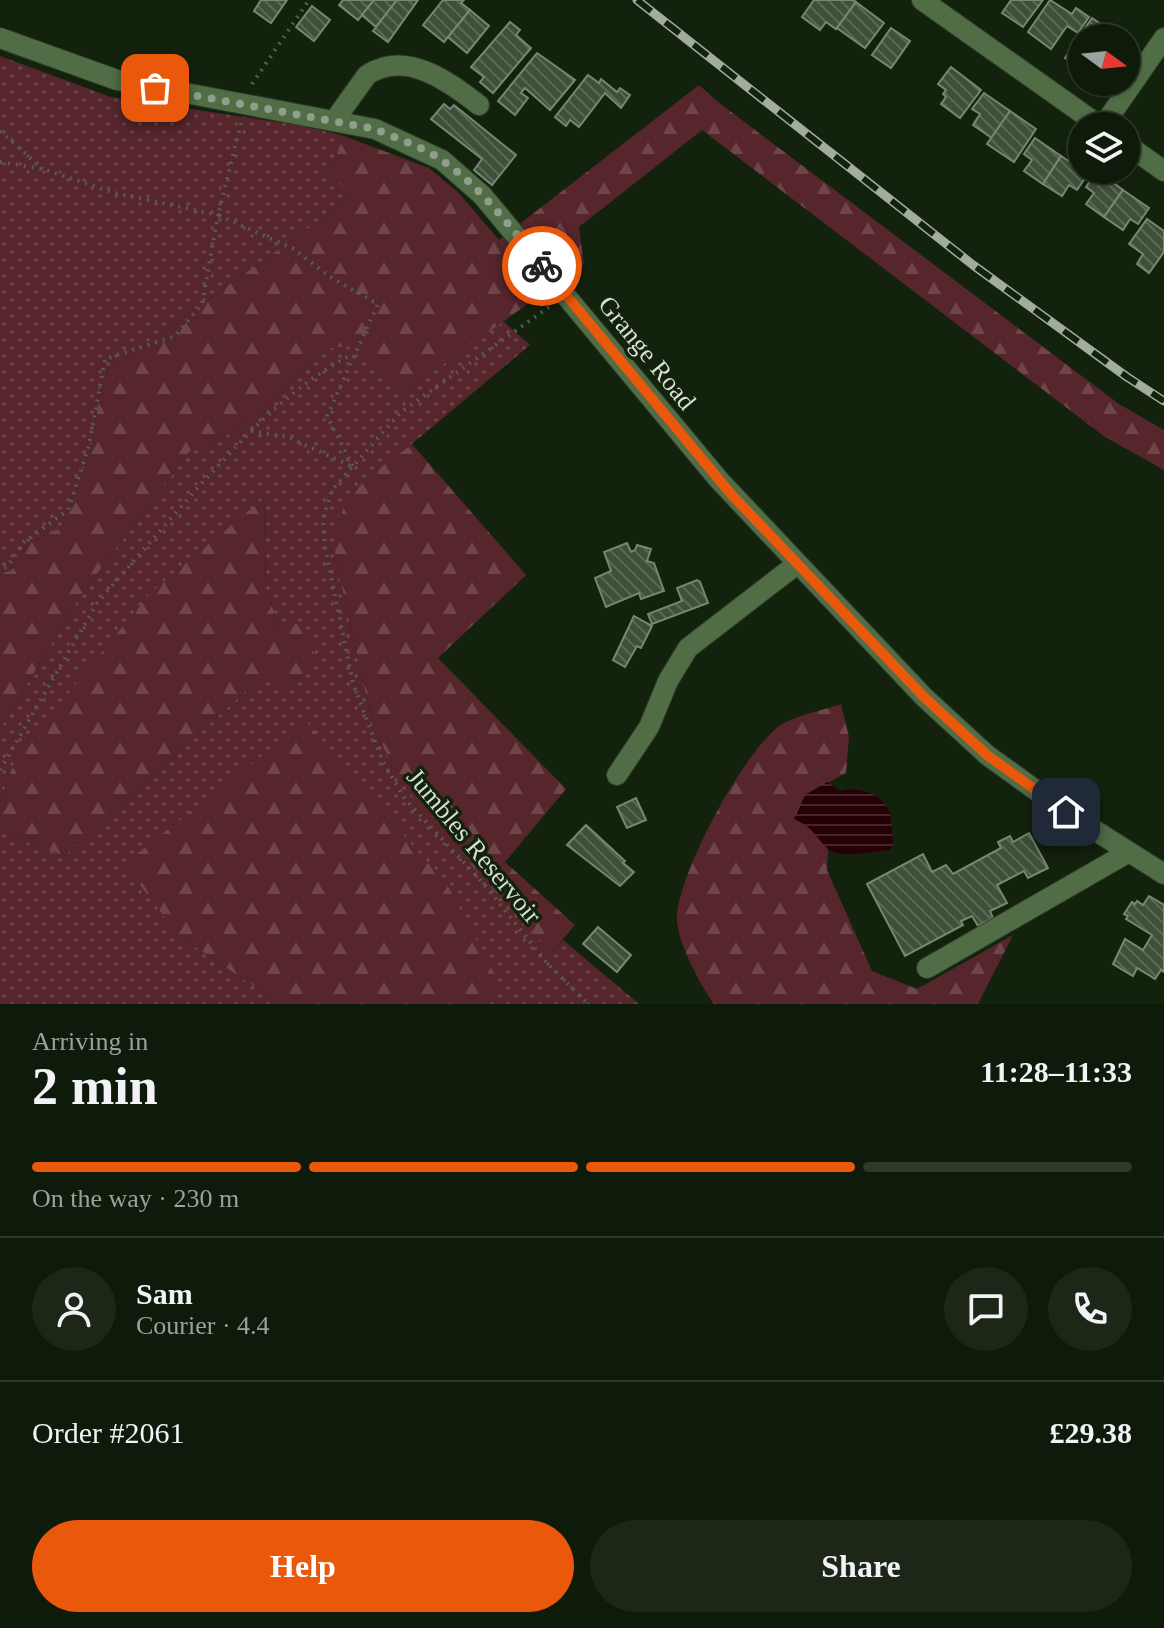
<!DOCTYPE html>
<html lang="en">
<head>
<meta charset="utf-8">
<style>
  :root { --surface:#0e1a0a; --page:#1c2718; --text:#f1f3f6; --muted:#9ba19c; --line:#2e382b; --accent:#ea580c }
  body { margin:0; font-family:Georgia,serif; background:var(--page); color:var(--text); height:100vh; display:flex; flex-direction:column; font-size:30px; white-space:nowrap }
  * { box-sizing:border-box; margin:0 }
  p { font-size:26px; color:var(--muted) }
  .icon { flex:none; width:44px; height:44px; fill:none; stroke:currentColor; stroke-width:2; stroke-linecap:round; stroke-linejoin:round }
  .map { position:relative; height:1004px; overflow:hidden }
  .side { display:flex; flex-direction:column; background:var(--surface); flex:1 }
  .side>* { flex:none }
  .needle { width:52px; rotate:105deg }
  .controls { position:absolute; left:1068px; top:24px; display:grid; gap:16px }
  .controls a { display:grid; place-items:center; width:72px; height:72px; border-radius:50%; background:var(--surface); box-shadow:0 2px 6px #0004,0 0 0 2px var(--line); font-size:40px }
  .pin { position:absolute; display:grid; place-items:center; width:68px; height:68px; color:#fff; margin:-34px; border-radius:16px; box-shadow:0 4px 12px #0006 }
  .courier { position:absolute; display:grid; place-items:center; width:80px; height:80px; margin:-40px; border:6px solid #ea580c; border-radius:50%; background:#fff; color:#222; box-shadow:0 2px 10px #0007 }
  .headline em { font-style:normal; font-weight:800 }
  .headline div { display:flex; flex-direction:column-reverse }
  .headline { display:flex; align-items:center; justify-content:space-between; height:136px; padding:0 32px }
  h1 { font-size:52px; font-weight:800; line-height:60px }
  .bar { display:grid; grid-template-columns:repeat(4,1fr); gap:12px 8px; align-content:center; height:96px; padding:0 32px }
  .bar i { height:10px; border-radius:6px; background:var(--line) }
  .bar .current { background:var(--accent) }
  .bar p { grid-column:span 4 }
  .line { display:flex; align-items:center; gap:20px; padding:0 32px; border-top:2px solid var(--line) }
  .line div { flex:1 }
  .round { display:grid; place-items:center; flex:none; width:84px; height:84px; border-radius:42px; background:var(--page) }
  .action { display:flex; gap:16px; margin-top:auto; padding:16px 32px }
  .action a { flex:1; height:92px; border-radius:48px; background:var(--accent); color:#fff; font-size:32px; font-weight:800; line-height:92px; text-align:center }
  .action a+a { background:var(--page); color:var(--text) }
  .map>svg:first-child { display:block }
</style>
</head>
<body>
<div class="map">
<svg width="1164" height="1004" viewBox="0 0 1164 1004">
  <defs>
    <pattern id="grass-dots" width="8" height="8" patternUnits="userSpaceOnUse" patternTransform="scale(2)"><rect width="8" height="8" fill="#56262c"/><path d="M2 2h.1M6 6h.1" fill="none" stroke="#6d454a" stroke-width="1.8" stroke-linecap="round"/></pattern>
    <pattern id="forest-firs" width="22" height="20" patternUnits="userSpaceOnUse" patternTransform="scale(2)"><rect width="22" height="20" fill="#56262c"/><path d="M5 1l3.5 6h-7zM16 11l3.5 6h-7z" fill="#6d454a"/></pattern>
    <pattern id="water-rules" width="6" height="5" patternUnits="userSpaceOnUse" patternTransform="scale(2)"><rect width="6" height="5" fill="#260005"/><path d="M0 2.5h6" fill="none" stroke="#452529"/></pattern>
    <pattern id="building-back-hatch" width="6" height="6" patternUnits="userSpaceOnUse" patternTransform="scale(2)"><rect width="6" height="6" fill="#3f5039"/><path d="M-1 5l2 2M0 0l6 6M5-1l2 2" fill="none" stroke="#5a6955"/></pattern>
  </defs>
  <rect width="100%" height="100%" fill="#13220d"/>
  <g fill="url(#grass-dots)">
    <path d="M0,56l111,41 193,29 40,10 -14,35 21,27 -248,176 -12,75 -29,78 -36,18 -14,25 -12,4z"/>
    <path d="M503,321l27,24 -172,144 -18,25 -5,42 38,170 21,43 158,183 11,-12 76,64h-155l19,-14 -324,-54 101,68h-280v-184l17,18 47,18 198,-180 18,-46 -14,-42 -2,-89 -248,258 -16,45v-73l81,-134 108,-143 46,-21 94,-83 19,-3 52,50z"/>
  </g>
  <g fill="url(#forest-firs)">
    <path d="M699,85l19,17 401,302 45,26v40l-59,-33 -403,-307 -123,97 5,37 -184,131 -52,-49 -19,2 -94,83 -46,21 -108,143 -81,134v-155l12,-4 14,-25 36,-18 29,-78 12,-75 248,-176 -21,-27 14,-35 85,32 30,25 40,47z"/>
    <path d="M412,444l114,131 -88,83 128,131 -61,73 70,63 -24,28 -129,-142 -28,-42 -21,-43 -38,-170c1,-13 1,-27 5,-39 9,-31 49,-54 72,-73z"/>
    <path d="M264,498l2,90 14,42 15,-7 14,9 5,23 -9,23 -24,9 -19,-11 -198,180 -47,-18 -17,-18v-18l16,-45 135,-165z"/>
    <path d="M841,704l8,33 -3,36 -41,22v29l12,9 11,17 -1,20 45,101 45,18 96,-54 -35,69h-264c-14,-20 -39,-65 -37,-90 5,-47 64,-157 101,-187 12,-10 46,-17 63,-23z"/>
    <path d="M306,721l143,167 54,103 -19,13h-204l-101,-68 -55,-72z"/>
  </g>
  <path fill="url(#water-rules)" d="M827,782l13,9c18,-5 43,3 50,22 2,8 1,21 4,32l-5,5c-17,1 -50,10 -62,-2 -15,-15 -12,-19 -33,-29l11,-24z"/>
  <g fill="url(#building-back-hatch)" stroke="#768870" stroke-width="2">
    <path d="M261,0h26l-16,23 -17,-12z"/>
    <path d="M343,0h31l-16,20 -19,-15z"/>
    <path d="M374,0h23l-21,27 -14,-12z"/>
    <path d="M397,0h21l-30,42 -15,-11z"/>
    <path d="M443,0h21l-3,3 9,7 -26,32 -21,-17z"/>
    <path d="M814,0h39l3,2 -20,27 -10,-7 -6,8 -18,-13z"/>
    <path d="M1011,0h32l-20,27 -21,-14z"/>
    <path d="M1050,0l22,14 4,-6 13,9 -11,16 -11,-7 -16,23 -23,-17z"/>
    <path d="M856,2l28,21 -19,25 -28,-20z"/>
    <path d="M312,6l18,14 -16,21 -18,-14z"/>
    <path d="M470,10l19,16 -22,27 -19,-16z"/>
    <path d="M1092,18l29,20h-39v32l-17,-12z"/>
    <path d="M510,22l10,8 -4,5 15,13 -38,45 -13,-11 4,-5 -13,-10z"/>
    <path d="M891,28l19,13 -19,27 -19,-13z"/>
    <path d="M537,53l38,27 -25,30 -25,-22 -4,5 7,5 -13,17 -17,-14z"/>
    <path d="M951,67l30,23 -21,28 -19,-14 5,-7 -3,-3 3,-4 -8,-6z"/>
    <path d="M588,75l11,8 2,-4 16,13 3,-4 10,7 -9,13 -16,-15 -26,34 -9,-7 -4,6 -11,-9z"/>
    <path d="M984,93l26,18 -18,27 -19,-13 7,-11 -8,-5z"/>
    <path d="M444,104l6,5 4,-4 62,50 -24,30 -18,-15 8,-11 -51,-40z"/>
    <path d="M1010,111l26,18 -22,33 -27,-18z"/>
    <path d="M1035,138l26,18 -18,28 -19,-13 8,-11 -8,-6z"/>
    <path d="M1061,156l27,18 -11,16 -8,-5 -7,11 -19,-12z"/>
    <path d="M1097,171l26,19 -19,27 -18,-13 8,-11 -8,-6z"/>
    <path d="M1123,190l26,18 -11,16 -8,-5 -7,11 -19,-13z"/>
    <path d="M1147,219l17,12v21l-15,21 -12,-9 6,-10 -14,-10z"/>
    <path d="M627,543l4,9 4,-2 2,-5 14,4 -4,12 7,2 10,28 -23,8 -2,-6 -33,14 -11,-29 16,-7 -7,-19z"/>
    <path d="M697,580l3,2 8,21 -56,21 -4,-10 34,-13 -5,-13z"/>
    <path d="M634,616l18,10 -11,22 -4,-2 -12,21 -12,-7z"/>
    <path d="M636,798l10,22 -19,8 -10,-21z"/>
    <path d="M586,825l39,36 -2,2 11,9 -14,14 -53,-41z"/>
    <path d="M1029,833l19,35 -20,10 -4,-7 -27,14 10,18 -17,8 3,7 -15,8 -6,-10 -11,5 2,4 -58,31 -38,-72 56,-30 9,18 14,-7 7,9 48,-26 -3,-6 12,-6 3,6z"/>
    <path d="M1149,896l15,9v67l-3,-2 -6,9 -18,-11 -4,8 -20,-12 12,-25 18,11 9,-15 -26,-16 2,-3 -4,-2 8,-12 3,2 2,-3 6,4z"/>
    <path d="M598,927l33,28 -14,17 -34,-28z"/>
  </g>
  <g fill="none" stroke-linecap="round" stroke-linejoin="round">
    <g stroke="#2e3c29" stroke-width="22">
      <g id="minor">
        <path d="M922,0l178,126"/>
        <path d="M0,38l117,42 258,49 67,31 40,35 237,285 205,217 63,58 79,57 98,62"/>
        <path d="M334,121l33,-46c39,-26 82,7 112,30"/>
        <path d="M1103,126l61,-88"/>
        <path d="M1126,144l38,27"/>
        <path d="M617,775l32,-48 19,-46 20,-33 109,-84"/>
        <path d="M927,968l202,-116"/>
      </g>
    </g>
    <g stroke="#525f4d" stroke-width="4" stroke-dasharray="2 6" stroke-linecap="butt">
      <path d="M252,84l57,-84"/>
      <path d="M241,123l-23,92 76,34 36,28 48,27 -51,112 26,51"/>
      <path d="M0,131l43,38"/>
      <path d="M0,162l43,7 72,24 103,22 -16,89 -27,32 -70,23 -16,87 -21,64 -44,32 -17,25 -7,2"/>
      <path d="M549,307l-148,105 -69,78 -9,29 2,28 28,137 30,78 22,37 78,84 64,80 41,41"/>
      <path d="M251,431c32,-30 62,-57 102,-77"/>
      <path d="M0,770l97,-167 104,-119 50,-53 37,6 63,29"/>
    </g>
    <use href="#minor" stroke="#506d46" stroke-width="20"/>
    <g stroke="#a1ad9e" stroke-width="9">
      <path id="rail" d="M637,0l336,265 154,112 37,24"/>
    </g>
    <use href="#rail" stroke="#13220d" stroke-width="6" stroke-dasharray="18" stroke-linecap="butt"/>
  </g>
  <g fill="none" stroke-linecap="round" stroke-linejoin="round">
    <path stroke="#919d8d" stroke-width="8" stroke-dasharray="0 14.4" d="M155,88l220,41c22,10 49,18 68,32 39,27 70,69 99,105"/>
    <path stroke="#ea580c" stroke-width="10" d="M542,266l189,228 193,203 63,58 79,57"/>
  </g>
  <g text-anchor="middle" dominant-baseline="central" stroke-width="7" stroke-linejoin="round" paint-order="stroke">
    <g font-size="26" fill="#d5dfd2" stroke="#13220d">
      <text transform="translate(647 353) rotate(51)">Grange Road</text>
      <text transform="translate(474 846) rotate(50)">Jumbles Reservoir</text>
    </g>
  </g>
</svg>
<div class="controls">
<a><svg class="needle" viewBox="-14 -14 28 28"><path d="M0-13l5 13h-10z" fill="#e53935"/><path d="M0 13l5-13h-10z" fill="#9ba19c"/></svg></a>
<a><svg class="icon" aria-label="layers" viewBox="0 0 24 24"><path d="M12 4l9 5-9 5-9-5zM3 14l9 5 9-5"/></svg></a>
</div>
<div class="pin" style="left:155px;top:88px;background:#ea580c"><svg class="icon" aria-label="bag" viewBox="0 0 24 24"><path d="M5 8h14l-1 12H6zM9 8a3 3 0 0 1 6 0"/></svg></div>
<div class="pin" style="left:1066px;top:812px;background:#1f2937"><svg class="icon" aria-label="home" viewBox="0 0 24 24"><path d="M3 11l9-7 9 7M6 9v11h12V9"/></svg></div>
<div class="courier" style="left:542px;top:266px"><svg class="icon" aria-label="bike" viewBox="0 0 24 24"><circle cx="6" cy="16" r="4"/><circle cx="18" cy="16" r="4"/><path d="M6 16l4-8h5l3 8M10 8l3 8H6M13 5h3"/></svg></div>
</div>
<section class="side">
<div class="headline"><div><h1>2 min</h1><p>Arriving in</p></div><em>11:28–11:33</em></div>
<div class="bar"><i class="current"></i><i class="current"></i><i class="current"></i><i></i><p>On the way · 230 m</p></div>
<div class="line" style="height:144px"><a class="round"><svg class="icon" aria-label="person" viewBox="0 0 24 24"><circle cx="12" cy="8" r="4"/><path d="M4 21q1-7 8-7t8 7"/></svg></a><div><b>Sam</b><p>Courier · 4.4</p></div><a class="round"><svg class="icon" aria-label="chat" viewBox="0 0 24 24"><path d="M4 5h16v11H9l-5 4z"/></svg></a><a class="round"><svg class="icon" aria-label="phone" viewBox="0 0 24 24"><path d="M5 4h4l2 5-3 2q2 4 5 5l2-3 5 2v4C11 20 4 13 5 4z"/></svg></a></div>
<div class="line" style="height:104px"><div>Order #2061</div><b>£29.38</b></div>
<div class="action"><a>Help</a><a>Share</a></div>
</section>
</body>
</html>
